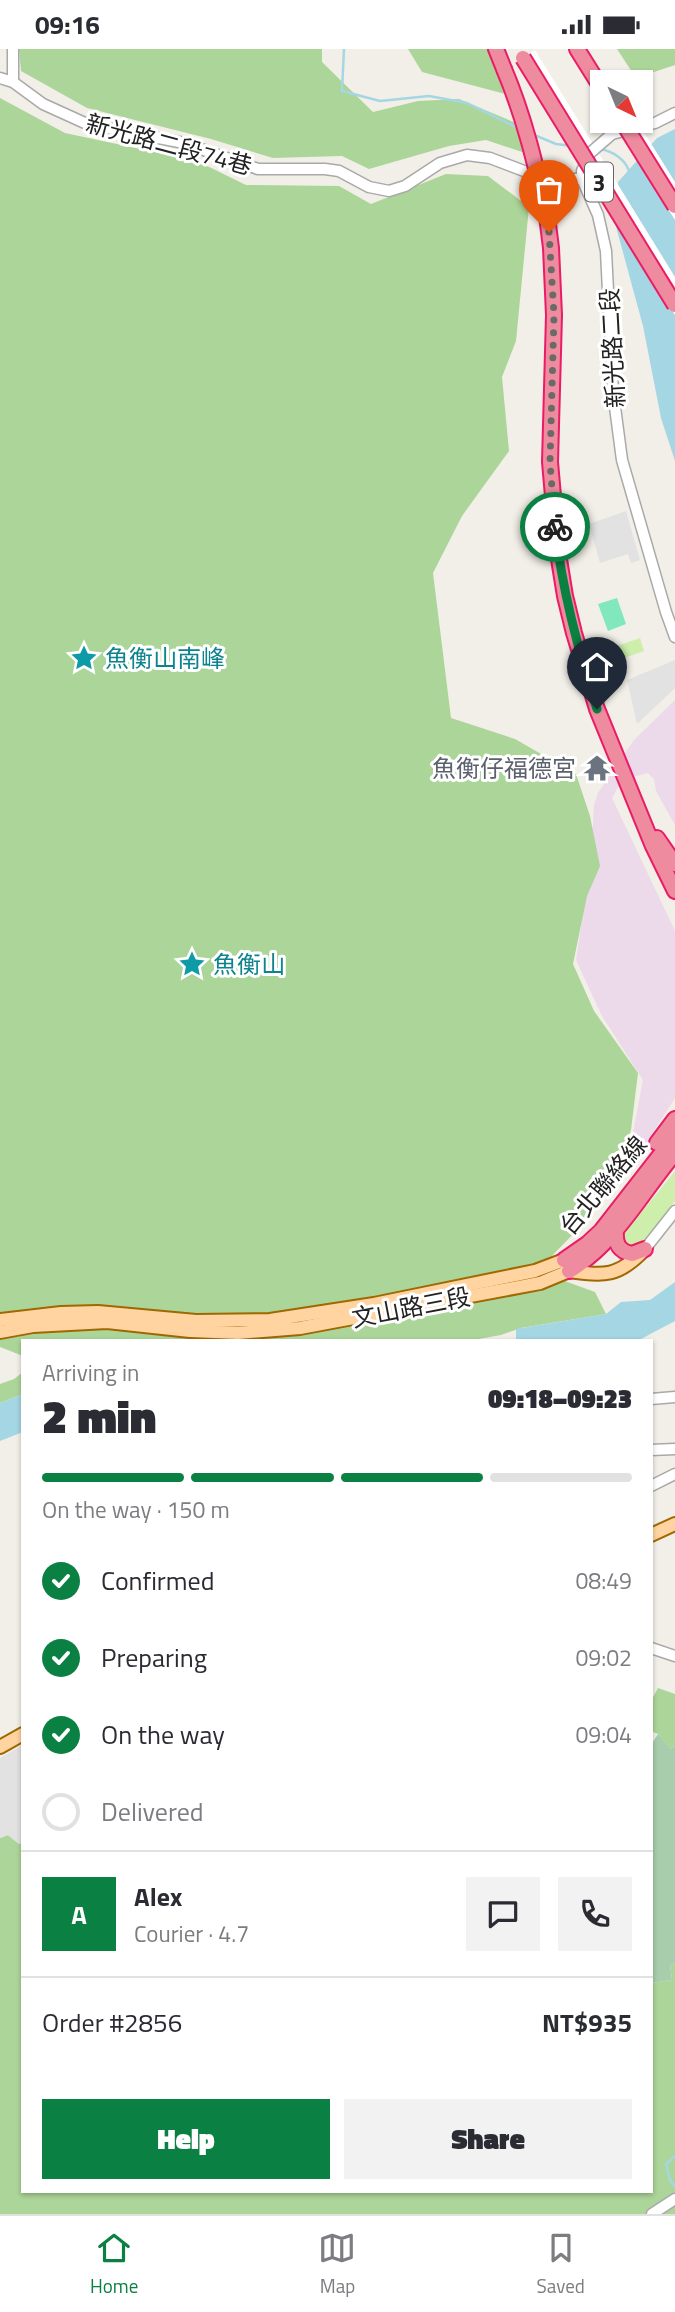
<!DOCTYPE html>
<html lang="en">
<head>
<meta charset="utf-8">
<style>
  :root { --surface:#fff; --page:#f2f2f3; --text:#2b2b33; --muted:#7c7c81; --line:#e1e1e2; --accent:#0b8043 }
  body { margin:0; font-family:"Titillium Web","Noto Sans TC",sans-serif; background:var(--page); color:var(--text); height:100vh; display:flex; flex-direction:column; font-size:26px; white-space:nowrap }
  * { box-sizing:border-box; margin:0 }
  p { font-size:23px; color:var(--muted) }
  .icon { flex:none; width:38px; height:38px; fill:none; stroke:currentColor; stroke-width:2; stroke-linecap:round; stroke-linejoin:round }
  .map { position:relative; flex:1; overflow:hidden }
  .sheet { position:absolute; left:21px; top:1290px; width:632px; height:854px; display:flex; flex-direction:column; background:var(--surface); border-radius:0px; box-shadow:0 2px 5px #0004 }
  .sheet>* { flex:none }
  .needle { width:46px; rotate:137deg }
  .fabs { position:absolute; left:590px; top:21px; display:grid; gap:14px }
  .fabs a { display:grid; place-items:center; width:63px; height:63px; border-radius:0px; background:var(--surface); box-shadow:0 2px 5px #0004; font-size:35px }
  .pin { position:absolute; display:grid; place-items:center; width:60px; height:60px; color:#fff; margin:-72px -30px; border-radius:50% 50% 50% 0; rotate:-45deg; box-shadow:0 0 7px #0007 }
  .pin .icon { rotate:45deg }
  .courier { position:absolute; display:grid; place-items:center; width:70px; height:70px; margin:-35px; border:5px solid #0b8043; border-radius:50%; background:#fff; color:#222; box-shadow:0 2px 9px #0007 }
  .overview em { font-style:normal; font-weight:800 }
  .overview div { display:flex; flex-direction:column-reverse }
  .overview { display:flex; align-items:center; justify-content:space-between; height:119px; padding:0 21px }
  h1 { font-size:46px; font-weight:800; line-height:52px }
  .bar { display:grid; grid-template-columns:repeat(4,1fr); gap:10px 7px; align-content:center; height:84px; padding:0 21px }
  .bar i { height:9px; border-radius:5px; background:var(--line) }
  .bar .active { background:var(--accent) }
  .bar p { grid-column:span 4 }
  .line { display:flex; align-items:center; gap:18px; padding:0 21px; border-top:2px solid var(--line) }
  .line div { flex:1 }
  .round { display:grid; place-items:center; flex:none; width:74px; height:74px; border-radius:0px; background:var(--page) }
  ol { padding:0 21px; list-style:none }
  li { display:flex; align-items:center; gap:21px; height:77px }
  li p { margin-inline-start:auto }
  li .icon { padding:7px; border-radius:50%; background:var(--accent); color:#fff; stroke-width:4 }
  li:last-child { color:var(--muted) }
  li i { width:38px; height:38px; border:4px solid var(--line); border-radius:50% }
  .action { display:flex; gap:14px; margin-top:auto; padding:14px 21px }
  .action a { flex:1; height:80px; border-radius:0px; background:var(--accent); color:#fff; font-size:28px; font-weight:800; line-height:80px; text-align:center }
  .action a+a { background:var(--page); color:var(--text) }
  .status { display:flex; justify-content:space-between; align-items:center; height:49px; padding:0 35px; background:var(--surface); direction:ltr }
  .status svg { height:19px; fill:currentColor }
  .menu { display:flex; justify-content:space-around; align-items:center; height:98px; border-top:2px solid var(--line); background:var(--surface); font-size:19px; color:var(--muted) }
  .menu a { display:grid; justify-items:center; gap:4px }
  .menu .active { color:var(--accent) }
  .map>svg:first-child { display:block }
</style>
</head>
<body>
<div class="status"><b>09:16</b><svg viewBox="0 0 49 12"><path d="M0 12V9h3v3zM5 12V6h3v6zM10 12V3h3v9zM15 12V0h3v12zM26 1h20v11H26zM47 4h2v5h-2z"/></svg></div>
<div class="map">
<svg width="675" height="2165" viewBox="0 0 675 2165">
  <rect width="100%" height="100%" fill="#f2efe8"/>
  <path fill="#ecd9e9" d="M675,651v125l-19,-34 -2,-12 -6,-6 -15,4 -15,10 -6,11 63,133v167l-32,50 -12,-4 12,-64 -41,-64 -26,-56 15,-100 3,-55 4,-12 36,-53z"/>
  <g fill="#ceefab">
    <path d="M640,589l4,13 -25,9 -5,-13z"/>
    <path d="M675,1122v30l-34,44 -3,2h-8l-6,-4v-9z"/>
  </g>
  <g fill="#acd599">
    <path d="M19,0h303v13l51,50 45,-11 41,-2 71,30 4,27 -48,-16 -37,6 -80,23 -27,-13 -69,2 -62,-19 -124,-31 -66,-37z"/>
    <path d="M408,0h89l23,49 -98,-26z"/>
    <path d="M617,0h58v16l-39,13z"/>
    <path d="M0,49l65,35 132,28 49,24 93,1 32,18 75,-30 42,2 41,31 -13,134 -14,36 7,74 -47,65 -29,57 18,145 64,21 61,35 14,42 10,50 -13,30 -14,68 21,47 44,62 -7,57 -17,50 -26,39 -51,52 58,21 11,22 -85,14 -20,7 -28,5 -450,1v15l-23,-9z"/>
    <path d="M23,1323v22l-23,9v-19l14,-5z"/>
    <path d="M658,1639l17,6v51l-4,4 -13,-15 -7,-3v-30z"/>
    <path d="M8,1786l11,9 4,-2v349h628v-208l21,-3 -2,-15 5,-2v251h-675v-376z"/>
  </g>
  <path fill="#a7cdac" d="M658,1685l13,15 4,-4v218l-5,2 2,15 -21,3v-238z"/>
  <path fill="#81e7bd" d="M617,549l9,26 -18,7 -10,-27z"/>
  <g fill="#e2e2e2">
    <path d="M626,462l14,49 -9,3 -3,-9 -28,9 -11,-39z"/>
    <path d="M675,611v28l-38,36 -10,-44z"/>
    <path d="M23,1696v97l-4,2 -11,-9 -8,3v-80z"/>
  </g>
  <g fill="#a5d6e3">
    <path d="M675,80v332l-14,-43 -18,-92 -28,-103 3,-41 39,-44z"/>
    <path d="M675,1233v39l-36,19h-123v-11l90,-15 15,-12 29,-2z"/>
    <path d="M23,1345v38l-23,9v-38z"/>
  </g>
  <g fill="#fff">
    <path d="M535,1l140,227v38l-159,-254z"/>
    <path d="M613,72h24l38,61v38z"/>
  </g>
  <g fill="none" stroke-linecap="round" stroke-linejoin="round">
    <g stroke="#a5d6e3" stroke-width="2.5">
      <path d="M344,0l-2,42 38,10 49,-5 38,7 53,26"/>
      <path d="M532,85l24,10 16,2"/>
      <path d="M600,100c12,2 25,10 29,22"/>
      <path d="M675,2107l-9,8 4,16 5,7"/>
    </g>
    <g stroke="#a9a9a9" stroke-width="13">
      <g id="minor">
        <path d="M13,0v33"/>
        <path d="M0,29l13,4 30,22 44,20 97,19 74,26h67l14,2 30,16 20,4 16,-5 35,-23 27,-8 23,3 55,21h37"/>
        <path d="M675,64l-20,10 -43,11 -22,19 -8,18v8l16,36 8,36 7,141 9,68 44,152 9,25"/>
        <path d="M645,1200l30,-38"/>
        <path d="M651,1350l24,-2"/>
        <path d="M651,1401l24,-1"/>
        <path d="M651,1437l24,-12"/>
        <path d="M651,1599l24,8"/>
        <path d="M652,2165l23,-15"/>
      </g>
    </g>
    <g stroke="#9f6800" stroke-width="16">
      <g id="major">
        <path d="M569,1222c36,5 49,6 75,-21"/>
        <path d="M0,1271l61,-7 37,-1 98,9 74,-1 104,-16 161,-33 29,-11 4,7"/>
        <path d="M0,1283l33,-6 74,-4 83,9 48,2 62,-5 240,-45 29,-12"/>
        <path d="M651,1486l24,-11"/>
        <path d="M0,1698l23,-13"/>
      </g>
    </g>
    <g stroke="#ea1c66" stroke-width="18">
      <g id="highway">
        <path d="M496,0l8,20"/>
        <path d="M577,0l25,40"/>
        <path d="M547,167l4,32 3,67 -4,147 8,91 7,43 9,37 23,76 56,137 22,45"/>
        <path d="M657,789l18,26"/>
        <path d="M657,1094l18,-24"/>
        <path d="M616,1181c-1,13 2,21 16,24l13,-5"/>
        <path d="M564,1211l23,-16 14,-13 74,-95"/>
        <path d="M569,1222c47,-28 72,-78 106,-118"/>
      </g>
    </g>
    <use href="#minor" stroke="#fff" stroke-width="10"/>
    <use href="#major" stroke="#ffd4a0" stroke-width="12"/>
    <use href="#highway" stroke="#ee8b9f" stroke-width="14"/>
    <g stroke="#ea1c66" stroke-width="18" stroke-linecap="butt">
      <g id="highway-bridge">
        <path d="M523,9l152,247"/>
        <path d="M504,20c20,47 32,97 43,147"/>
        <path d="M622,72l53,85"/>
      </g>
    </g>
    <use href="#highway-bridge" stroke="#ee8b9f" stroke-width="14"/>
  </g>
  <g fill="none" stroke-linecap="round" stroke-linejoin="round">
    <path stroke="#6b6a67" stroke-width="7" stroke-dasharray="0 12.6" d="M549,183l5,83 -4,147 5,65"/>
    <path stroke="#0b8043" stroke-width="9" d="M555,478c7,63 23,122 42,182"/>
  </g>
  <defs>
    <g id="sight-bare" transform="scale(2.1)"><path d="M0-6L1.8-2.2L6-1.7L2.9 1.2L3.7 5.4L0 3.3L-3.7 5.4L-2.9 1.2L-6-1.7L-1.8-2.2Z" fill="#0f9aa8" stroke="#fff" stroke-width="2.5" paint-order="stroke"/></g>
    <g id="temple-bare" transform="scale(2.1)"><path d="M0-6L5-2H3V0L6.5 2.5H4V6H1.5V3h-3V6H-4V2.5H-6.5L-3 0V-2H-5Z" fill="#6b7280" stroke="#fff" stroke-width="2.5" paint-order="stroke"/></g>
  </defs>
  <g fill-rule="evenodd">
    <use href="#sight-bare" x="84" y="609"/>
    <use href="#temple-bare" x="597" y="719"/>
    <use href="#sight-bare" x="192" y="915"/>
  </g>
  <g text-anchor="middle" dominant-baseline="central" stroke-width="6" stroke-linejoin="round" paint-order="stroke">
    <rect fill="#fff" stroke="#646464" stroke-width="2" x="585" y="113.5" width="28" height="39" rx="5"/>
    <g font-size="23" font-weight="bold" fill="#222">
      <text x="599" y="133">3</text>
    </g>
    <g font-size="24" fill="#222" stroke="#fff">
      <text transform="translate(169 95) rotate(15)">新光路二段74巷</text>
      <text transform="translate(612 299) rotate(-93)">新光路二段</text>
      <text transform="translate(603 1136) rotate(-50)">台北聯絡線</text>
      <text transform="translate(411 1258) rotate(-11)">文山路三段</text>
    </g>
    <g font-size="24" fill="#0d838f" stroke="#fff" text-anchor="start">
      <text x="105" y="609">魚衡山南峰</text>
      <text x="213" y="915">魚衡山</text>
    </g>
    <g font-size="24" fill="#5b616d" stroke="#fff" text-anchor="end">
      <text x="576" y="719">魚衡仔福德宮</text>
    </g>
  </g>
</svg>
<div class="fabs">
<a><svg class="needle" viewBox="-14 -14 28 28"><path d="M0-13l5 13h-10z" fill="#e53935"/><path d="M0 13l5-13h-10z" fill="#7c7c81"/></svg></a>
</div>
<div class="pin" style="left:549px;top:183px;background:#ea580c"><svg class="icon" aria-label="bag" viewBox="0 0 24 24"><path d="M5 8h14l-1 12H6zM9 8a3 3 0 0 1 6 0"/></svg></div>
<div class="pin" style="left:597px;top:660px;background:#1f2937"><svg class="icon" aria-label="home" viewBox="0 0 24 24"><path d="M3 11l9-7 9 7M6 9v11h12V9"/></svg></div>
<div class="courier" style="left:555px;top:478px"><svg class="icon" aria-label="bike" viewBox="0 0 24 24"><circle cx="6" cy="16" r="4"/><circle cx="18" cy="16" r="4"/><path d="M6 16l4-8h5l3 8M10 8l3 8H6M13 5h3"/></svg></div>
<section class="sheet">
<div class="overview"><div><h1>2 min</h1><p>Arriving in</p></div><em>09:18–09:23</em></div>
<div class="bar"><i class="active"></i><i class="active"></i><i class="active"></i><i></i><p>On the way · 150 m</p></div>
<ol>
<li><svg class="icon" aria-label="check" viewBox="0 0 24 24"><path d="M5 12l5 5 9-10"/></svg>Confirmed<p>08:49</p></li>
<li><svg class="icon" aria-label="check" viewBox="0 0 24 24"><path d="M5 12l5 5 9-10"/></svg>Preparing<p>09:02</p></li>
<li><svg class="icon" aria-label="check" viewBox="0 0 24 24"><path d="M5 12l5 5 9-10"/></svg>On the way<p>09:04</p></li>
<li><i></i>Delivered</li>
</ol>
<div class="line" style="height:126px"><b class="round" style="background:var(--accent);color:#fff">A</b><div><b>Alex</b><p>Courier · 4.7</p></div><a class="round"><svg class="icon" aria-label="chat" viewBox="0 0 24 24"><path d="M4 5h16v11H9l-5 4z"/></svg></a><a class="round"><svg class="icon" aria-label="phone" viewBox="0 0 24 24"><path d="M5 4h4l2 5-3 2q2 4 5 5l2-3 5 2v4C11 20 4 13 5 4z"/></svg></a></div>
<div class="line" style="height:91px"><div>Order #2856</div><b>NT$935</b></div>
<div class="action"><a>Help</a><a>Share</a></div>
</section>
</div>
<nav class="menu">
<a class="active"><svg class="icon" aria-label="home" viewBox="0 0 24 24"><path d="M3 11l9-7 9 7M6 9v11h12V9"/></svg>Home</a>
<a><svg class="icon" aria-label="map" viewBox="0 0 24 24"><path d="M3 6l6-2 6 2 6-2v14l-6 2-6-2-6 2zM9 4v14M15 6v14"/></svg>Map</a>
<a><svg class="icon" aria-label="saved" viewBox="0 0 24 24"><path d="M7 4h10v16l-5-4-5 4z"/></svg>Saved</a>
</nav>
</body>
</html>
